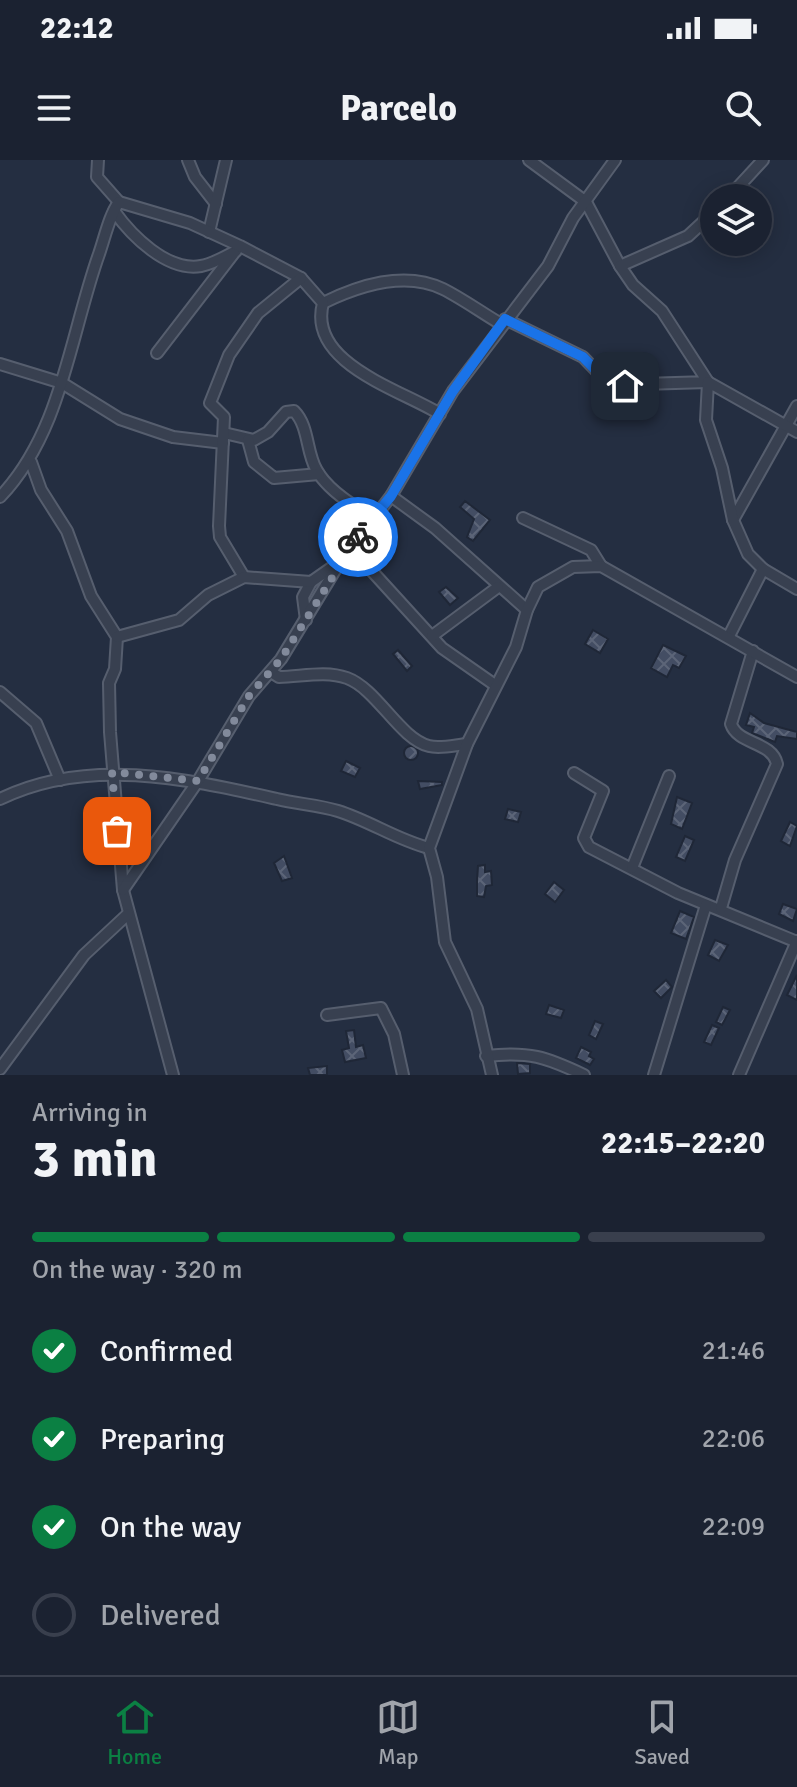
<!DOCTYPE html>
<html lang="en">
<head>
<meta charset="utf-8">
<style>
  :root { --surface:#1b2231; --page:#242a39; --text:#f1f3f6; --muted:#a0a4ab; --line:#393f4d; --accent:#0b8043 }
  body { margin:0; font-family:Signika,sans-serif; background:var(--page); color:var(--text); height:100vh; display:flex; flex-direction:column; font-size:30px; white-space:nowrap }
  * { box-sizing:border-box; margin:0 }
  p { font-size:26px; color:var(--muted) }
  .icon { flex:none; width:44px; height:44px; fill:none; stroke:currentColor; stroke-width:2; stroke-linecap:round; stroke-linejoin:round }
  .map { position:relative; height:915px; overflow:hidden }
  .drawer { display:flex; flex-direction:column; background:var(--surface); flex:1 }
  .drawer>* { flex:none }
  .buttons { position:absolute; left:700px; top:24px; display:grid; gap:16px }
  .buttons a { display:grid; place-items:center; width:72px; height:72px; border-radius:50%; background:var(--surface); box-shadow:0 4px 20px #0003,0 0 0 2px var(--line); font-size:40px }
  .pin { position:absolute; display:grid; place-items:center; width:68px; height:68px; color:#fff; margin:-34px; border-radius:16px; box-shadow:0 4px 12px #0006 }
  .courier { position:absolute; display:grid; place-items:center; width:80px; height:80px; margin:-40px; border:6px solid #1a73e8; border-radius:50%; background:#fff; color:#222; box-shadow:0 2px 10px #0007 }
  .overview em { font-style:normal; font-weight:800 }
  .overview div { display:flex; flex-direction:column-reverse }
  .overview { display:flex; align-items:center; justify-content:space-between; height:136px; padding:0 32px }
  h1 { font-size:52px; font-weight:800; line-height:60px }
  .bar { display:grid; grid-template-columns:repeat(4,1fr); gap:12px 8px; align-content:center; height:96px; padding:0 32px }
  .bar i { height:10px; border-radius:6px; background:var(--line) }
  .bar .selected { background:var(--accent) }
  .bar p { grid-column:span 4 }
  ol { padding:0 32px; list-style:none }
  li { display:flex; align-items:center; gap:24px; height:88px }
  li p { margin-inline-start:auto }
  li .icon { padding:8px; border-radius:50%; background:var(--accent); color:#fff; stroke-width:4 }
  li:last-child { color:var(--muted) }
  li i { width:44px; height:44px; border:4px solid var(--line); border-radius:50% }
  .status { display:flex; justify-content:space-between; align-items:center; height:56px; padding:0 40px; background:var(--surface); direction:ltr }
  .status svg { height:22px; fill:currentColor }
  header { display:flex; justify-content:space-between; align-items:center; height:104px; padding:0 32px; background:var(--surface); font-size:36px; font-weight:800 }
  .tab-bar { display:flex; justify-content:space-around; align-items:center; height:112px; border-top:2px solid var(--line); background:var(--surface); font-size:22px; color:var(--muted) }
  .tab-bar a { display:grid; justify-items:center; gap:4px }
  .tab-bar .selected { color:var(--accent) }
  .map>svg:first-child { display:block }
</style>
</head>
<body>
<div class="status"><b>22:12</b><svg viewBox="0 0 49 12"><path d="M0 12V9h3v3zM5 12V6h3v6zM10 12V3h3v9zM15 12V0h3v12zM26 1h20v11H26zM47 4h2v5h-2z"/></svg></div>
<header><svg class="icon" aria-label="menu" viewBox="0 0 24 24"><path d="M4 6h16M4 12h16M4 18h16"/></svg>Parcelo<svg class="icon" aria-label="search" viewBox="0 0 24 24"><circle cx="10" cy="10" r="6"/><path d="M15 15l6 6"/></svg></header>
<div class="map">
<svg width="797" height="915" viewBox="0 0 797 915">
  <defs>
    <pattern id="building-cross-hatch" width="8" height="8" patternUnits="userSpaceOnUse" patternTransform="scale(2)"><rect width="8" height="8" fill="#434d63"/><path d="M0 0l8 8M0 8l8-8" fill="none" stroke="#5c6578"/></pattern>
  </defs>
  <rect width="100%" height="100%" fill="#242e41"/>
  <g fill="url(#building-cross-hatch)" stroke="#1f2737" stroke-width="2">
    <path d="M465,341l25,19 -17,21 -6,-4 7,-18 -14,-12z"/>
    <path d="M446,427l12,11 -8,7 -11,-13z"/>
    <path d="M593,470l15,9 -8,14 -15,-9z"/>
    <path d="M663,485l23,11 -7,12 -6,-3 -6,12 -16,-9z"/>
    <path d="M398,490l14,16 -5,5 -14,-17z"/>
    <path d="M750,553l14,10 33,9v7l-20,-3 -2,6 -23,-9 2,-6 -8,-2z"/>
    <circle cx="411" cy="593" r="7"/>
    <path d="M346,601l14,7 -5,9 -14,-6z"/>
    <path d="M418,621l24,1v3l-22,4z"/>
    <path d="M677,637l15,6 -10,26 -11,-5z"/>
    <path d="M508,649l13,3 -3,10 -13,-3z"/>
    <path d="M790,662l7,4 -7,20 -9,-5z"/>
    <path d="M685,676l9,4 -9,21 -9,-4z"/>
    <path d="M284,696l8,22 -10,3 -8,-18z"/>
    <path d="M485,705v7l6,-1 1,14 -6,1 -2,11 -7,-1v-15l1,-15z"/>
    <path d="M554,722l10,8 -9,12 -10,-8z"/>
    <path d="M783,744l14,5 -4,12 -14,-7z"/>
    <path d="M680,751l14,6 -8,22 -15,-6z"/>
    <path d="M715,780l13,5 -9,16 -11,-6z"/>
    <path d="M797,815v25l-10,-5z"/>
    <path d="M666,820l6,7 -11,11 -7,-7z"/>
    <path d="M549,845l15,5 -3,8 -15,-4z"/>
    <path d="M723,847l7,3 -8,15 -6,-3z"/>
    <path d="M595,861l8,3 -7,15 -7,-4z"/>
    <path d="M712,865l7,3 -8,17 -7,-3z"/>
    <path d="M354,870l2,17 7,-2 3,13 -21,4 -3,-12 7,-2 -3,-17z"/>
    <path d="M581,887l10,5 -2,4 5,3 -4,6 -14,-7z"/>
    <path d="M517,903l13,1v9l-12,1z"/>
    <path d="M327,906v9h-17l-2,-7z"/>
  </g>
  <g fill="none" stroke-linecap="round" stroke-linejoin="round">
    <g stroke="#565e6e" stroke-width="14">
      <g id="minor">
        <path d="M98,0l-1,17 22,25"/>
        <path d="M188,0l7,17 21,27"/>
        <path d="M529,0l57,42 34,64"/>
        <path d="M728,38l35,-38"/>
        <path d="M114,51c17,24 53,61 87,55 12,-2 25,-10 35,-15"/>
        <path d="M209,72l17,-72"/>
        <path d="M323,143c35,-17 81,-33 120,-14 20,10 39,24 58,35"/>
        <path d="M505,159l78,38 27,28 98,-3 -46,-71 -29,-26 -13,-19 68,-30 26,-24"/>
        <path d="M157,193l77,-100"/>
        <path d="M0,204l62,19 58,36 53,18 50,6"/>
        <path d="M224,273l30,7 14,-8 18,-20 8,-1c15,15 12,40 22,58 11,21 37,37 57,48"/>
        <path d="M248,280l6,22 20,16 45,-4"/>
        <path d="M31,302l10,28 26,41 24,65 26,41 -2,32 -6,14 1,49 13,158 50,185"/>
        <path d="M391,336l44,32 92,82"/>
        <path d="M0,337c62,-65 70,-162 99,-243 6,-17 10,-38 20,-52l71,21 50,23 61,32 22,25c-16,60 76,86 117,111"/>
        <path d="M523,358l68,32 10,16"/>
        <path d="M733,360l64,-114"/>
        <path d="M350,387l92,101 53,37"/>
        <path d="M763,409l-15,-15 -15,-34 -11,-52 -16,-48 2,-38 89,50"/>
        <path d="M244,417l-24,-40 -1,-11 5,-109 -14,-14 19,-48 29,-42 43,-35"/>
        <path d="M306,460l-3,-23 8,-15"/>
        <path d="M432,476l66,-49"/>
        <path d="M729,476l34,-67 34,20"/>
        <path d="M117,477l62,-17 29,-25 36,-18 67,5 30,-21 50,-65 62,-105 95,-125 25,-48 42,-58"/>
        <path d="M271,512l8,5c21,0 46,-7 68,1 30,11 53,61 82,68 11,3 26,-1 38,-2"/>
        <path d="M0,532l36,31 24,57"/>
        <path d="M574,613l29,18 -19,47 5,9 89,46 119,49"/>
        <path d="M0,639c88,-43 187,-20 277,0 20,5 42,6 61,12 32,10 59,29 91,37"/>
        <path d="M632,708l37,-92"/>
        <path d="M123,730l75,-109 51,-85 32,-37 59,-97"/>
        <path d="M721,748l14,-48 42,-96c-5,-23 -39,-19 -46,-40l22,-73"/>
        <path d="M327,855l54,-7 13,26 9,41"/>
        <path d="M486,896c43,-5 60,1 98,19"/>
        <path d="M0,909l84,-114 44,-41"/>
        <path d="M492,915l-15,-66 -32,-67 -8,-65 -8,-29 38,-104 49,-97 11,-37 11,-23 35,-20 28,-1 196,111"/>
        <path d="M654,915l52,-170"/>
        <path d="M739,915l58,-134"/>
      </g>
    </g>
    <use href="#minor" stroke="#384050" stroke-width="10"/>
  </g>
  <g fill="none" stroke-linecap="round" stroke-linejoin="round">
    <path stroke="#828a9b" stroke-width="8" stroke-dasharray="0 14.4" d="M117,671l-5,-59 86,9 51,-85 32,-37 77,-122"/>
    <path stroke="#1a73e8" stroke-width="10" d="M358,377l33,-41 62,-105 52,-72 78,38 27,28 15,1"/>
  </g>
</svg>
<div class="buttons">
<a><svg class="icon" aria-label="layers" viewBox="0 0 24 24"><path d="M12 4l9 5-9 5-9-5zM3 14l9 5 9-5"/></svg></a>
</div>
<div class="pin" style="left:117px;top:671px;background:#ea580c"><svg class="icon" aria-label="bag" viewBox="0 0 24 24"><path d="M5 8h14l-1 12H6zM9 8a3 3 0 0 1 6 0"/></svg></div>
<div class="pin" style="left:625px;top:226px;background:#1f2937"><svg class="icon" aria-label="home" viewBox="0 0 24 24"><path d="M3 11l9-7 9 7M6 9v11h12V9"/></svg></div>
<div class="courier" style="left:358px;top:377px"><svg class="icon" aria-label="bike" viewBox="0 0 24 24"><circle cx="6" cy="16" r="4"/><circle cx="18" cy="16" r="4"/><path d="M6 16l4-8h5l3 8M10 8l3 8H6M13 5h3"/></svg></div>
</div>
<section class="drawer">
<div class="overview"><div><h1>3 min</h1><p>Arriving in</p></div><em>22:15–22:20</em></div>
<div class="bar"><i class="selected"></i><i class="selected"></i><i class="selected"></i><i></i><p>On the way · 320 m</p></div>
<ol>
<li><svg class="icon" aria-label="check" viewBox="0 0 24 24"><path d="M5 12l5 5 9-10"/></svg>Confirmed<p>21:46</p></li>
<li><svg class="icon" aria-label="check" viewBox="0 0 24 24"><path d="M5 12l5 5 9-10"/></svg>Preparing<p>22:06</p></li>
<li><svg class="icon" aria-label="check" viewBox="0 0 24 24"><path d="M5 12l5 5 9-10"/></svg>On the way<p>22:09</p></li>
<li><i></i>Delivered</li>
</ol>
</section>
<nav class="tab-bar">
<a class="selected"><svg class="icon" aria-label="home" viewBox="0 0 24 24"><path d="M3 11l9-7 9 7M6 9v11h12V9"/></svg>Home</a>
<a><svg class="icon" aria-label="map" viewBox="0 0 24 24"><path d="M3 6l6-2 6 2 6-2v14l-6 2-6-2-6 2zM9 4v14M15 6v14"/></svg>Map</a>
<a><svg class="icon" aria-label="saved" viewBox="0 0 24 24"><path d="M7 4h10v16l-5-4-5 4z"/></svg>Saved</a>
</nav>
</body>
</html>
